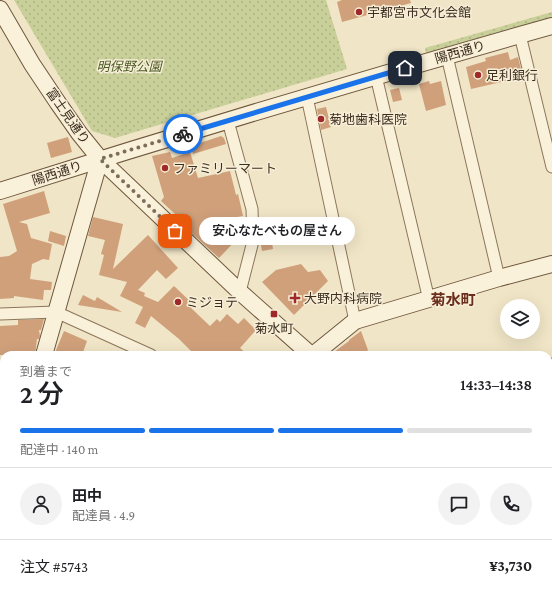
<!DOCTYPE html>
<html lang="ja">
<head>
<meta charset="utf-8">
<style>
  :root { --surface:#fff; --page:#f2f2f2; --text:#202124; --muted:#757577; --line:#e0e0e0; --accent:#1a73e8 }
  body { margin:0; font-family:"Crimson Pro","Noto Sans JP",serif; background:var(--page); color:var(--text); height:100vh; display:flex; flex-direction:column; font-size:15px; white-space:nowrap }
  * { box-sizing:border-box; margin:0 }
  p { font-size:13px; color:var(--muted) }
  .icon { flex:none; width:22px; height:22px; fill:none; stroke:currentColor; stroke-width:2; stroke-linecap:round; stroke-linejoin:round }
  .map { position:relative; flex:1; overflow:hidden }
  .panel { position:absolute; left:0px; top:351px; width:552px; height:248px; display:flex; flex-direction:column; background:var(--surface); border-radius:12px 12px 0 0; box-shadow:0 4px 16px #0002 }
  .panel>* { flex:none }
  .fabs { position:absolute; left:500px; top:299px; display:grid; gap:8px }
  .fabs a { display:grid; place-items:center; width:40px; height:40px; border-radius:50%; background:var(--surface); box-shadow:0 4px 16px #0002; font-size:20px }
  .pin { position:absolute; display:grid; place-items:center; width:34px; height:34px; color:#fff; margin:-17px; border-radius:8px; box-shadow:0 2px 6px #0006 }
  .courier { position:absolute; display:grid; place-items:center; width:40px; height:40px; margin:-20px; border:3px solid #1a73e8; border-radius:50%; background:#fff; color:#222; box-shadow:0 1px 5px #0007 }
  .bubble { position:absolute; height:28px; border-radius:14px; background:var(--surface); box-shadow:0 4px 16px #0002; font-size:13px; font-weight:600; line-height:28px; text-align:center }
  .headline em { font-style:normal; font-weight:600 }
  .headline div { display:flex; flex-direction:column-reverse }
  .headline { display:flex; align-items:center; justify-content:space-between; height:68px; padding:0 20px }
  h1 { font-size:26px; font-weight:600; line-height:30px }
  .bar { display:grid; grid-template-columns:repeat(4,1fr); gap:6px 4px; align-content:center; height:48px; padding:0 20px }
  .bar i { height:5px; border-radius:3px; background:var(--line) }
  .bar .selected { background:var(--accent) }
  .bar p { grid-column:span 4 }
  .line { display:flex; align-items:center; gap:10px; padding:0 20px; border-top:1px solid var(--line) }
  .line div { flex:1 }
  .round { display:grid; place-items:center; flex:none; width:42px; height:42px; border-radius:21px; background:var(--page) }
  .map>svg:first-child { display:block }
</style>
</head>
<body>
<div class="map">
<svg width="552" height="599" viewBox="0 0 552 599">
  <defs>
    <pattern id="green-dots" width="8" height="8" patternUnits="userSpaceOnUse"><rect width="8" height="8" fill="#c8cf99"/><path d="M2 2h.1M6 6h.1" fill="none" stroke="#adb283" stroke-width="1.8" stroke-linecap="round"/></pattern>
  </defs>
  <rect width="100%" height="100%" fill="#f0e5c6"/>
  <g fill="url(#green-dots)">
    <path d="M14,0h312l21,69 -232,69 -23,-7z"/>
    <path d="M552,12v5l-126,36 -1,-5z"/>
  </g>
  <g fill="#d0a07b">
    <path d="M342,0h68l1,3 -69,19 -5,-20z"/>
    <path d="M508,52l2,8 8,-3 5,20 -52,12 -5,-22 20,-6 -1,-3z"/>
    <path d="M429,81l1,3 11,-3 5,24 -20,6 -7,-27z"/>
    <path d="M399,88l3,12 -9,2 -3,-12z"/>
    <path d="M326,107l5,20 -10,3 -4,-21z"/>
    <path d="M221,136l3,2 2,6 -33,10 -2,-8z"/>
    <path d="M68,137l4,15 -21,6 -4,-15z"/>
    <path d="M170,152l2,6 18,-6 8,26 32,-7 6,24 2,-1 5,22 -12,2 7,20 -19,20 -34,-31 2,-2 -26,-24 3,-4 -12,-41z"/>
    <path d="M44,191l6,22 -31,9 8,2 4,14 21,6 -3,16 -6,-1 -11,5 -2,15 22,3 -1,8h-7l-1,10 -29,-4v2l-14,1v-42l9,-1 8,-5 -14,-47z"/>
    <path d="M93,217l30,7 -10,45 35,-34 30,33 -12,11 -9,-9 -19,20 7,3 -1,3 14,6 16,-16 20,19 -3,3 19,18 7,-7 3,3 7,-8 11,10 6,-6 12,12 -16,18 8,7h-53l-16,-16 -28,-23 -6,12 -10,-5 8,-16 -23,-11 7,-14 -28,-7 5,-20 -3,-1 4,-14 -17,-4z"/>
    <path d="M268,219l5,30 -11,2 -2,-12 -1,-18z"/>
    <path d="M50,231l16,5 -2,10 -16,-5z"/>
    <path d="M301,264l7,8 12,-2 8,11 -34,34 -32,-33 14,-12z"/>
    <path d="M83,295l12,6 2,-4 25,15 -44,-7z"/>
    <path d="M44,319l-3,11h-2l1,6 -1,3h-2l-2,16h-35v-29l18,-1v-5z"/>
    <path d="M64,331l23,10 -5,14h-28z"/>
    <path d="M361,331l7,19 -5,5h-33l19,-14v-1z"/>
  </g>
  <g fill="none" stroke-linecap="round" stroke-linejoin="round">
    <g stroke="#8d765b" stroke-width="13">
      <g id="street">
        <path d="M520,35l32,132"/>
        <path d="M447,56l52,222"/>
        <path d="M376,76l53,224"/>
        <path d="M307,97l48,224"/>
        <path d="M228,121l24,88 1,32 -13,51"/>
        <path d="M0,314l56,-2 95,43"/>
        <path d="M548,365l4,-1"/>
        <path d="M0,407h4"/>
        <path d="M548,574l4,-1"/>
        <path d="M0,592l7,7"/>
        <path d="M325,595l2,4"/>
        <path d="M478,599l11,-4"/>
      </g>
    </g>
    <g stroke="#6f573e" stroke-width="18">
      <g id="secondary">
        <path d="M0,9l32,55 26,39 21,30 21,26 140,133 71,63"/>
        <path d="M0,191c183,-58 367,-113 552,-165"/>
        <path d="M44,355l56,-196"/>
        <path d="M313,355l42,-34 144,-43 53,-14"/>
        <path d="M548,466l4,-1"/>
        <path d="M0,516l4,-14"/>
        <path d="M0,530l4,5"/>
        <path d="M548,583l4,4"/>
        <path d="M58,595l4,4"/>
        <path d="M9,599l4,-4"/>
        <path d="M196,599l9,-4"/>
      </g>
    </g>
    <use href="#street" stroke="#faf1db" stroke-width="11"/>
    <use href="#secondary" stroke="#faf1db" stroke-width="16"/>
  </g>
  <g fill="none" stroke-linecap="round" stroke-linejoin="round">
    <path stroke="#7c6e59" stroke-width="4" stroke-dasharray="0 7.2" d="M175,231l-75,-72 83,-25"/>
    <path stroke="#1a73e8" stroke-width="5" d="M183,134l222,-66"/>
  </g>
  <g fill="#9f2928" stroke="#f7eed7" stroke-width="1.5">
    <circle cx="359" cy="12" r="4"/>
    <circle cx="478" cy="75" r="4"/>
    <circle cx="321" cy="119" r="4"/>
    <circle cx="165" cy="168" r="4"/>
    <path d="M293 292h4v4h4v4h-4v4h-4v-4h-4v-4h4z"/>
    <circle cx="178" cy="302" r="4"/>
    <rect x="270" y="310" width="8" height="8" rx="2"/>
  </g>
  <g text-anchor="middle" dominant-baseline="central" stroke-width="3" stroke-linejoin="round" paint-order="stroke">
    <g font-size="13" fill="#3d2e1f" stroke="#f7eed7" text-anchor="start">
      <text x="367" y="12">宇都宮市文化会館</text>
      <text x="486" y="75">足利銀行</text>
      <text x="329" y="119">菊地歯科医院</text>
      <text x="173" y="168">ファミリーマート</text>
      <text x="304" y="298">大野内科病院</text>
      <text x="186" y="302">ミジョテ</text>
      <text x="274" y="328" text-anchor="middle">菊水町</text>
    </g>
    <g font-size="13" fill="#3d2e1f" stroke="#f7eed7">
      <text transform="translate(460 52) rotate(-16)">陽西通り</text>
      <text transform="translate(68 116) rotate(55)">富士見通り</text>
      <text transform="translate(57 173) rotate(-18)">陽西通り</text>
    </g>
    <g font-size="13" font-style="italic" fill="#4c5a25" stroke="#f7eed7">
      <text x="129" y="66">明保野公園</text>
    </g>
    <g font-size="15" font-weight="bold" fill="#6b2e1c" stroke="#f7eed7">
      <text x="453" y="300">菊水町</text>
    </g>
  </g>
</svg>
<div class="fabs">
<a><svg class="icon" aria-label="layers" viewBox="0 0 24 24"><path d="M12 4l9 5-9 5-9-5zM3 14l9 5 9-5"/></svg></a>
</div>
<div class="pin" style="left:175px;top:231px;background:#ea580c"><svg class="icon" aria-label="bag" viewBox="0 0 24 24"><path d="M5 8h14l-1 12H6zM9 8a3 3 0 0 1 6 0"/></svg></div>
<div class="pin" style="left:405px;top:68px;background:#1f2937"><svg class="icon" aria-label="home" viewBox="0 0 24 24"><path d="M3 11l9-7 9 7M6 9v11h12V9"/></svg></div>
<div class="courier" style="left:183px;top:134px"><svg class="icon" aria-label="bike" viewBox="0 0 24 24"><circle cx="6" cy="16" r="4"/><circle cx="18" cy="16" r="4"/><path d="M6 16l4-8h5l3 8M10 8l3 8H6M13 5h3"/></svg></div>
<div class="bubble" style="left:199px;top:217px;width:156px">安心なたべもの屋さん</div>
<section class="panel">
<div class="headline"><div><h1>2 分</h1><p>到着まで</p></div><em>14:33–14:38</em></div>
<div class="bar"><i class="selected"></i><i class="selected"></i><i class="selected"></i><i></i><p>配達中 · 140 m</p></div>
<div class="line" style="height:72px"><a class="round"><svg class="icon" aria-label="person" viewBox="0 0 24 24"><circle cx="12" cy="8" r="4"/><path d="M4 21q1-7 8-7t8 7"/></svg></a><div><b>田中</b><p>配達員 · 4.9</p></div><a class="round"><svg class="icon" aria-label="chat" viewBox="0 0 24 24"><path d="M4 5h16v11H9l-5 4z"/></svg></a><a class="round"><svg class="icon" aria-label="phone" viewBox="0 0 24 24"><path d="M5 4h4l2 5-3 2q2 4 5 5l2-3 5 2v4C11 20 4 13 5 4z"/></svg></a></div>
<div class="line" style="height:52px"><div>注文 #5743</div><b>¥3,730</b></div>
</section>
</div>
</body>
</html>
